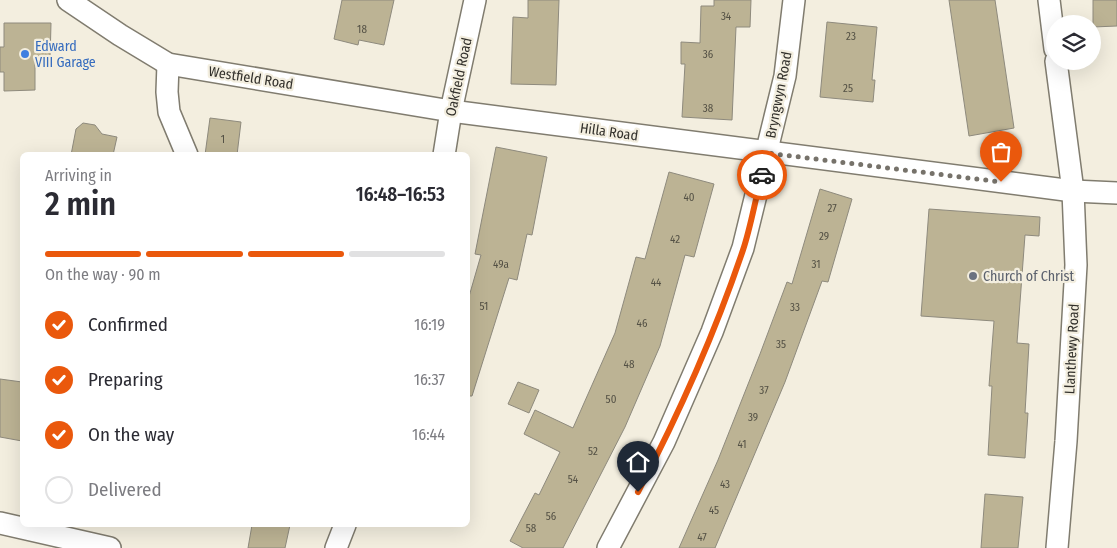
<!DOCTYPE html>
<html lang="en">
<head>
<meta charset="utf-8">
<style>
  :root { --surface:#fff; --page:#f2f2f3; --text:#2b2b33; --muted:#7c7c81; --line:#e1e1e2; --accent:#ea580c }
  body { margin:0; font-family:"Fira Sans Condensed",sans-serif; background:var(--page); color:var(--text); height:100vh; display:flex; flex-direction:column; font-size:19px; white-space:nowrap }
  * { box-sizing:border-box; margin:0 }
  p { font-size:16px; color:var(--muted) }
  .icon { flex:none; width:28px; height:28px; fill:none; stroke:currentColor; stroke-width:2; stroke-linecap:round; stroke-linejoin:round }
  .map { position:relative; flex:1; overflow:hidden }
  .drawer { position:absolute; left:20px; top:152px; width:450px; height:375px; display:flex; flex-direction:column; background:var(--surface); border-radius:8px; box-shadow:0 5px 20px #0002 }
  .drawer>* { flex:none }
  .tools { position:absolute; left:1046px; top:15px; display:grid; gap:10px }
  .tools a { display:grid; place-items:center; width:55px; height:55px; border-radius:50%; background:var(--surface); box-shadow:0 5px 20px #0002; font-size:25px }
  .pin { position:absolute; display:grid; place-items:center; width:42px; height:42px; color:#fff; margin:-51px -21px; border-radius:50% 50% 50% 0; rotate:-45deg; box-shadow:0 0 5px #0007 }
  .pin .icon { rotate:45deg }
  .courier { position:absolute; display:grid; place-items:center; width:50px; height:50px; margin:-25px; border:4px solid #ea580c; border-radius:50%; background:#fff; color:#222; box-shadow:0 1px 6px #0007 }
  .head em { font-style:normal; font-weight:600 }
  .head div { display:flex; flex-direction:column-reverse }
  .head { display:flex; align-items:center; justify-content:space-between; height:85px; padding:0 25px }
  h1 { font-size:32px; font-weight:600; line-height:38px }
  .bar { display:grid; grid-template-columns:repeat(4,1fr); gap:8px 5px; align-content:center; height:60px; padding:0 25px }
  .bar i { height:6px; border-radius:4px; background:var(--line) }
  .bar .selected { background:var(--accent) }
  .bar p { grid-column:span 4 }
  ol { padding:0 25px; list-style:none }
  li { display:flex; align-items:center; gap:15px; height:55px }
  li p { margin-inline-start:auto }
  li .icon { padding:5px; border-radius:50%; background:var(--accent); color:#fff; stroke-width:4 }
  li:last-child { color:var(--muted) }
  li i { width:28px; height:28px; border:2px solid var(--line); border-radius:50% }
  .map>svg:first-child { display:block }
</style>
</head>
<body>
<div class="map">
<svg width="1117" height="548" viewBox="0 0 1117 548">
  <rect width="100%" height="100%" fill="#f3eedf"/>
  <g fill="#bcb394" stroke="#8e8a7d">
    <path d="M342,0h52l-10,45 -25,-5 -1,5 -24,-6z"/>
    <path d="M528,0h31l-3,85 -45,-1 2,-67 15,1z"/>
    <path d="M714,0h37l-1,27h-14l-4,93 -50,-3 3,-53h-4v-22l19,1 1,-37h13z"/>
    <path d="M949,0h46l19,128 -45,8z"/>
    <path d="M1093,0h24v26l-24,1z"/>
    <path d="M827,22l50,5 -5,53h3l-2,22 -53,-5z"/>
    <path d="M4,23h47l-1,38h-15v29l-31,1v-19h-4v-25h4z"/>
    <path d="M210,118l31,4 -4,33h-32z"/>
    <path d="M83,123l12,2 7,9 15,3 -4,18h-42l5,-26z"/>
    <path d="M496,147l51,10 -15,78 -5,-1 -10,46 -8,-2 -37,118h-4v-96l13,-45 -6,-1z"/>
    <path d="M669,172l45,12 -20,73 -9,-2 -25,91 -35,81 -62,121h-40l-13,-7 25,-48 4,2 21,-43 -36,-18 11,-24 38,18 42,-95 21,-76 9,2z"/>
    <path d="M820,189l32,10 -24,83 -6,-1 -37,101 -70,166h-36l39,-88 42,-106 27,-72 5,2z"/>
    <path d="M929,209l111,8 -1,19 -14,-1 -8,108 12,1 -4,69h3l-3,45 -37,-3 4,-69h-3l5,-65 -73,-5z"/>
    <path d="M0,379l22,3v59l-22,-4z"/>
    <path d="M518,382l21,8 -10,23 -21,-9z"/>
    <path d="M985,494l38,3 -5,51h-37z"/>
    <path d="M252,525h38l-5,23h-37z"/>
  </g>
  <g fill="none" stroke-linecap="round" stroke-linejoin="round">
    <g stroke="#807c6f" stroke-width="24">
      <g id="minor">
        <path d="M68,0l52,35 48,29 283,47 622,80 44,2"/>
        <path d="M1049,0l6,49"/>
        <path d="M1056,61l17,130 3,74 -10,176 -9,107"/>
        <path d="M168,64l-1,28 2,20 18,43"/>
        <path d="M444,155l7,-44 24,-111"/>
        <path d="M0,523l110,25"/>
        <path d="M336,548l9,-23"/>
        <path d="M608,548l56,-106 48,-110 31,-84 42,-172 9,-76"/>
      </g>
    </g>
    <use href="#minor" stroke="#fff" stroke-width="21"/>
  </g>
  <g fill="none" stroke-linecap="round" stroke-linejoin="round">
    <path stroke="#76726a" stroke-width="5" stroke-dasharray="0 9" d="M762,175l5,-22 234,29"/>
    <path stroke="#ea580c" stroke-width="6" d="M638,492c41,-78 77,-159 105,-242 8,-24 12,-50 19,-75"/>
  </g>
  <circle fill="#3f7fe0" stroke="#f3eedf" stroke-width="2" cx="25" cy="54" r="5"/>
  <circle fill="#6b7280" stroke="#f3eedf" stroke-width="2" cx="973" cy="276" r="5"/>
  <g text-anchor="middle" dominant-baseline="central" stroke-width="4.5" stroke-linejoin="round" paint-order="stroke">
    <g font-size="11" fill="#545145">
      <text x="726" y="16">34</text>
      <text x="362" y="29">18</text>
      <text x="851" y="36">23</text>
      <text x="708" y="54">36</text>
      <text x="848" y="88">25</text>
      <text x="708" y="108">38</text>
      <text x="223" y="139">1</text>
      <text x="689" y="197">40</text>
      <text x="832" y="208">27</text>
      <text x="824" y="236">29</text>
      <text x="675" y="239">42</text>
      <text x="501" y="264">49a</text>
      <text x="816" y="264">31</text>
      <text x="656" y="282">44</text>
      <text x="484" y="306">51</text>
      <text x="795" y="307">33</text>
      <text x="642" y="323">46</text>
      <text x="781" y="344">35</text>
      <text x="629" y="364">48</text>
      <text x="764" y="390">37</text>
      <text x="611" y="399">50</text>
      <text x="753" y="417">39</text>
      <text x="742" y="444">41</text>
      <text x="593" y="451">52</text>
      <text x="573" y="479">54</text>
      <text x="725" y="484">43</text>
      <text x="714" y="510">45</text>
      <text x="551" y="516">56</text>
      <text x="531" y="528">58</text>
      <text x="702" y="537">47</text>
    </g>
    <g font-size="14" fill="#366cbe" stroke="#f3eedf" text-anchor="start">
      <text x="35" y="46">Edward<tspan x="35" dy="16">VIII Garage</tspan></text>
    </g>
    <g font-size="14" fill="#32302b" stroke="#f3eedf">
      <text transform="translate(459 77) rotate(-78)">Oakfield Road</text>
      <text transform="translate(251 78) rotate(9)">Westfield Road</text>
      <text transform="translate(779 95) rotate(-79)">Bryngwyn Road</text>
      <text transform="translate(609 132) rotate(8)">Hilla Road</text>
      <text transform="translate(1072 349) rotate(-87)">Llanthewy Road</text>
    </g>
    <g font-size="14" fill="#5b616d" stroke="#f3eedf" text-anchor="start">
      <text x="983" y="276">Church of Christ</text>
    </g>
  </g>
</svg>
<div class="tools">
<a><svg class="icon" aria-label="layers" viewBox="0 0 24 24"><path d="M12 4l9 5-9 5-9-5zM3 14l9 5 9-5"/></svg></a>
</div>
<div class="pin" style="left:1001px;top:182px;background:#ea580c"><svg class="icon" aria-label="bag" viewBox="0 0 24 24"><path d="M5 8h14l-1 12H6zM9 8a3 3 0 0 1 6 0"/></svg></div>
<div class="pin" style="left:638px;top:492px;background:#1f2937"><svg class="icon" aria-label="home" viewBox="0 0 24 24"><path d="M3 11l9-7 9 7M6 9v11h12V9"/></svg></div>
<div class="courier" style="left:762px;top:175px"><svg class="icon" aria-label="car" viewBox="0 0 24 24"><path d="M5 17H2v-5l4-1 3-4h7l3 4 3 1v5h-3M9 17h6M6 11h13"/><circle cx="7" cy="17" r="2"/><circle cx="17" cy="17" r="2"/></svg></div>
<section class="drawer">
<div class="head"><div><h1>2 min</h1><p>Arriving in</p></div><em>16:48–16:53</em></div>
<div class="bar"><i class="selected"></i><i class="selected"></i><i class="selected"></i><i></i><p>On the way · 90 m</p></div>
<ol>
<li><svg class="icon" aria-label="check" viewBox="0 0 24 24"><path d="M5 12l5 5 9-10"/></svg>Confirmed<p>16:19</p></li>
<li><svg class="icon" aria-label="check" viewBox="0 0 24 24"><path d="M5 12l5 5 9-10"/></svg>Preparing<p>16:37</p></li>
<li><svg class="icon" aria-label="check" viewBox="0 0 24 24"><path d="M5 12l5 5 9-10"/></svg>On the way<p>16:44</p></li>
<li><i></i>Delivered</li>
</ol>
</section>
</div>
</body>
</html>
